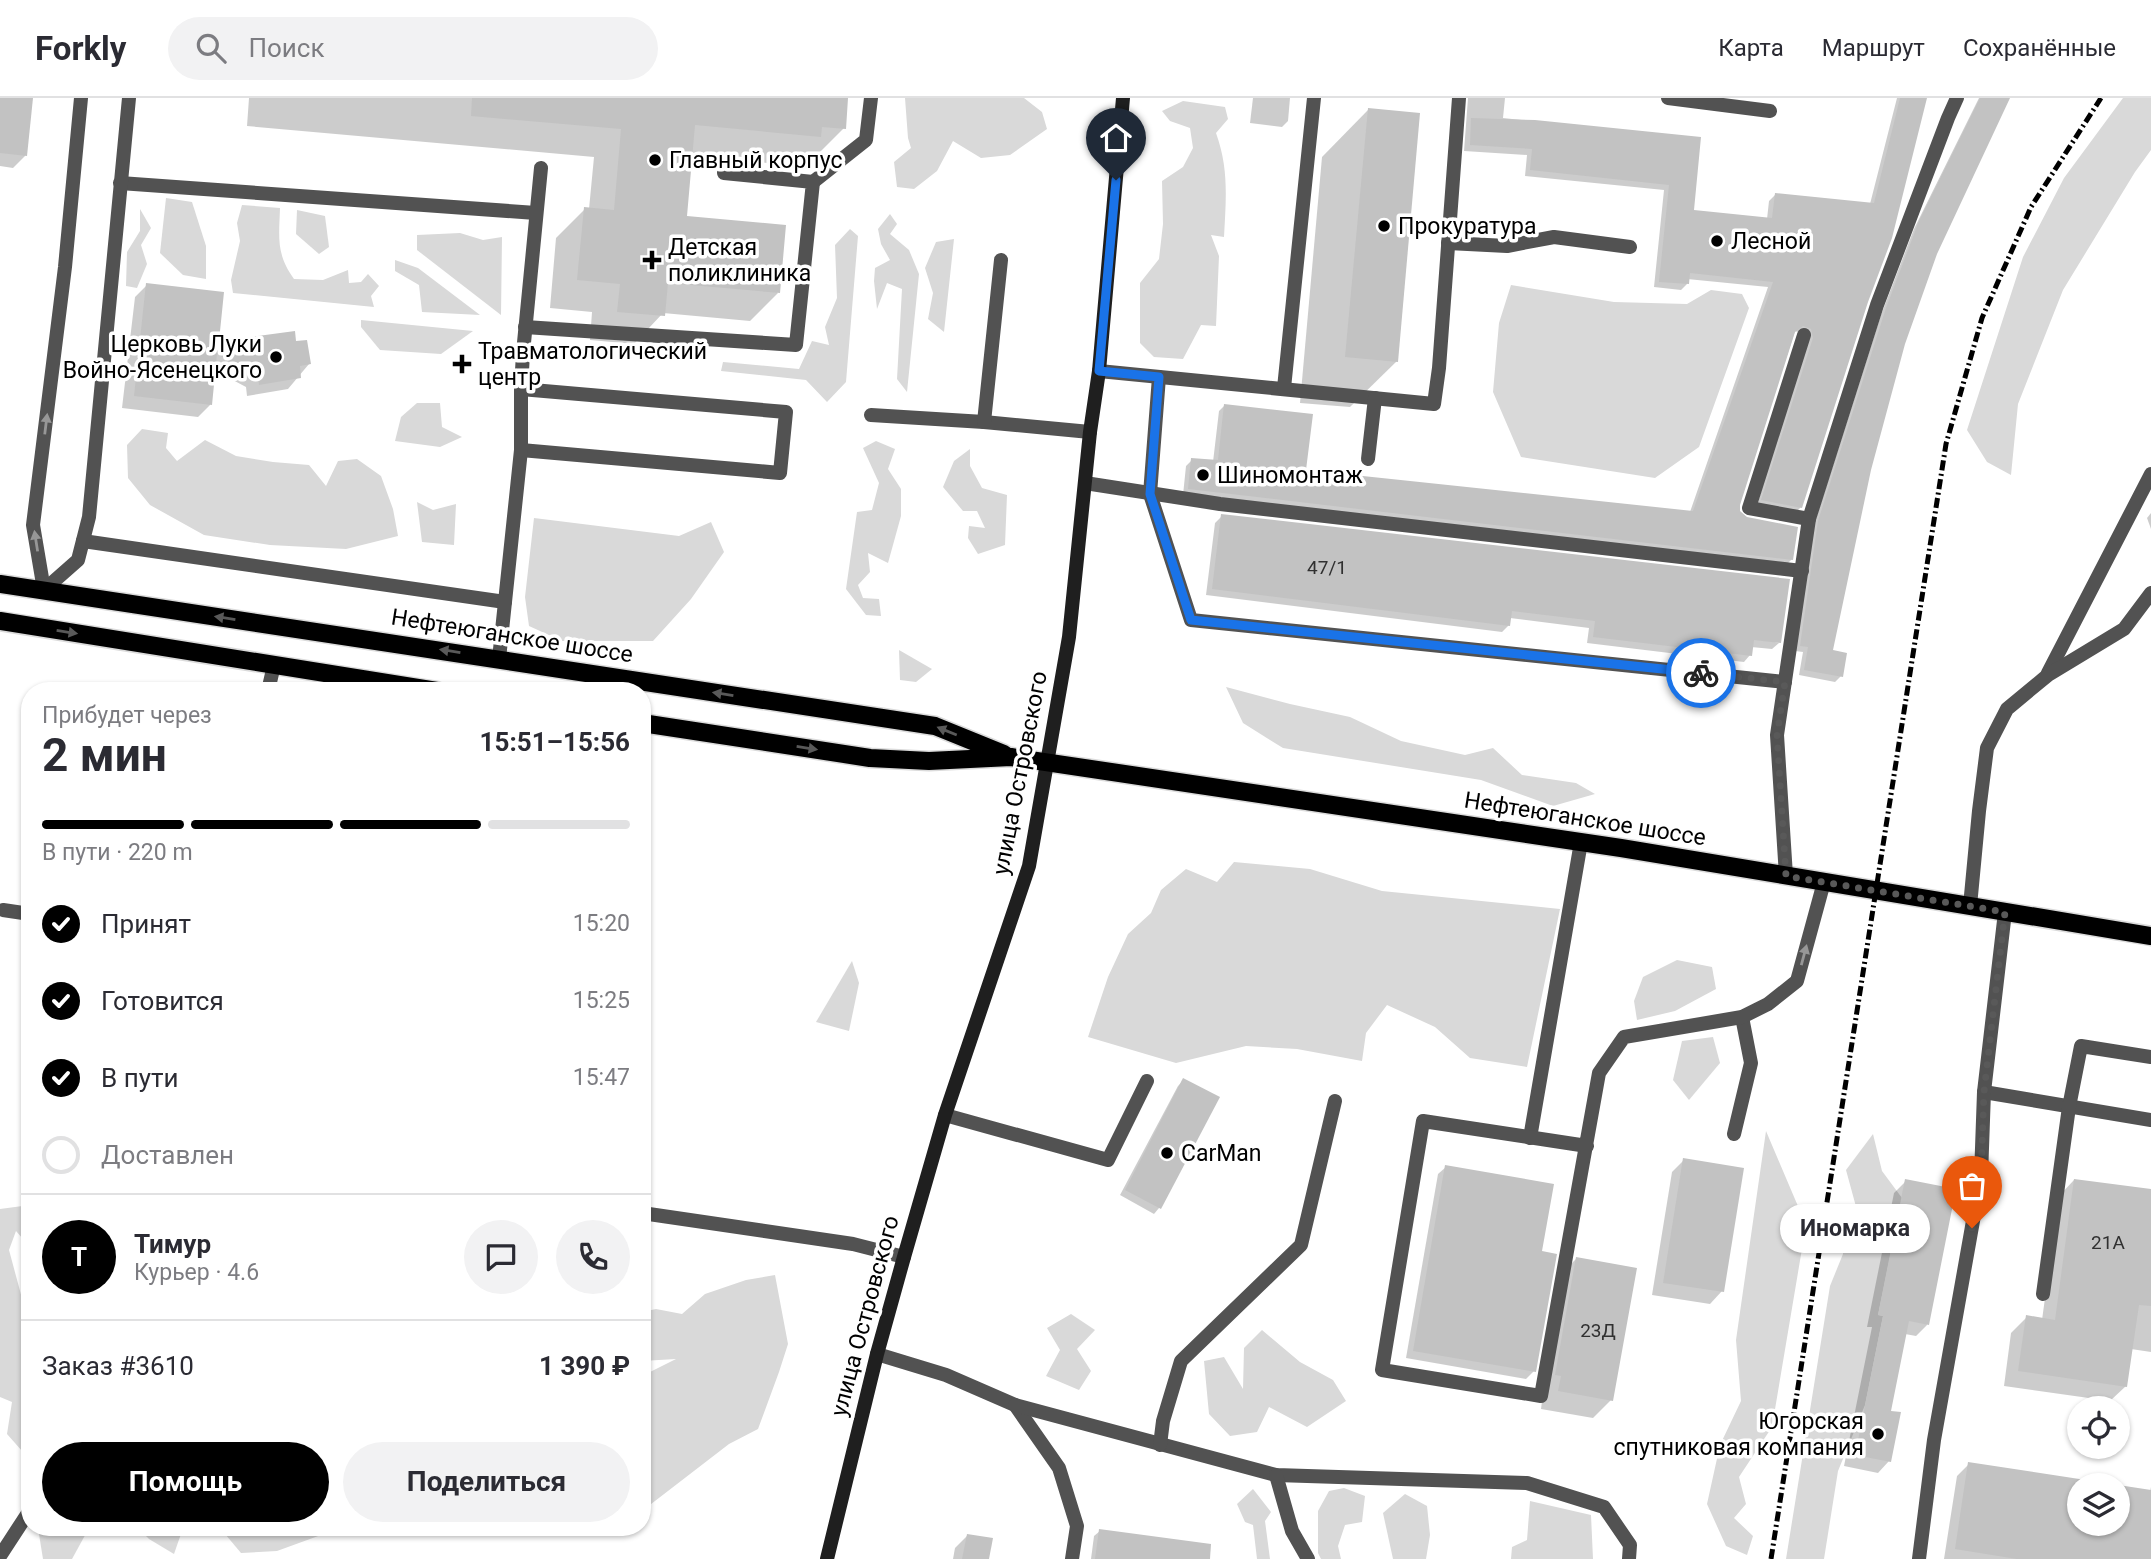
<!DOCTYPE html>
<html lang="ru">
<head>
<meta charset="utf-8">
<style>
  :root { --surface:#fff; --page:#f2f2f3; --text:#2b2b33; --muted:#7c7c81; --line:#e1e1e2; --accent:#000 }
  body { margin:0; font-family:Roboto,sans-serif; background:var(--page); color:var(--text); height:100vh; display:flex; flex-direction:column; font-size:26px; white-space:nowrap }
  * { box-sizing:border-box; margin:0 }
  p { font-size:23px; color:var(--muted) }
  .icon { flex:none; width:38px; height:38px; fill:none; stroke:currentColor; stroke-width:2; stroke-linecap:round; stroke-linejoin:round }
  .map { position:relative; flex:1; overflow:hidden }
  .drawer { position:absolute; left:21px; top:584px; width:630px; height:854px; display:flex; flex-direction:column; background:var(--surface); border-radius:28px; box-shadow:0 2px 5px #0004 }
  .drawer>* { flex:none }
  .buttons { position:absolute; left:2067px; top:1298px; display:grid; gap:14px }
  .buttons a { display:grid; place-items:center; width:63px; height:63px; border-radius:50%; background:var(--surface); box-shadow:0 2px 5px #0004; font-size:35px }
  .pin { position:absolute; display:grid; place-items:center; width:60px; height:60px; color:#fff; margin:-72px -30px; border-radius:50% 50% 50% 0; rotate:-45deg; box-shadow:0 0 7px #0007 }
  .pin .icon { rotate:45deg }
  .courier { position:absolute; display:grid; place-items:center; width:70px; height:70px; margin:-35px; border:5px solid #1a73e8; border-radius:50%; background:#fff; color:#222; box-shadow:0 2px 9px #0007 }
  .bubble { position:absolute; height:49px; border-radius:24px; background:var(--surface); box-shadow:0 2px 5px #0004; font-size:23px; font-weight:700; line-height:49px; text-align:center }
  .headline em { font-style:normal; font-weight:700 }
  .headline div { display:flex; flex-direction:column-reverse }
  .headline { display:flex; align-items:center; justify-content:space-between; height:119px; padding:0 21px }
  h1 { font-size:46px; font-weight:700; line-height:52px }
  .bar { display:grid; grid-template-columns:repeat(4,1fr); gap:10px 7px; align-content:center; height:84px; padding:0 21px }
  .bar i { height:9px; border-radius:5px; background:var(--line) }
  .bar .on { background:var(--accent) }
  .bar p { grid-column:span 4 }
  .line { display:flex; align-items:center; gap:18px; padding:0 21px; border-top:2px solid var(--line) }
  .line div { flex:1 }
  .round { display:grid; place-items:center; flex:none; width:74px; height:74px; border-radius:37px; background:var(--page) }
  ol { padding:0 21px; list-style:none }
  li { display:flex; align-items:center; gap:21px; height:77px }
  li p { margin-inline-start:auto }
  li .icon { padding:7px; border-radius:50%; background:var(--accent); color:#fff; stroke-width:4 }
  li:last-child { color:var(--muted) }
  li i { width:38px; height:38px; border:4px solid var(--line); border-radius:50% }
  .cta { display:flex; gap:14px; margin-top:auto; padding:14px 21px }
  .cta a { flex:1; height:80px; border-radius:42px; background:var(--accent); color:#fff; font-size:28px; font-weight:700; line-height:80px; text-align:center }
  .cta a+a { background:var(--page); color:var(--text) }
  header { display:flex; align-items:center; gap:42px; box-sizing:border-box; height:98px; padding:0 35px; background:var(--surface); border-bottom:2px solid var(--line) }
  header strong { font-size:33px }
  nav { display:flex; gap:38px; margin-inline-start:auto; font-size:24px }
  .search { width:490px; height:63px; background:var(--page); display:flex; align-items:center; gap:18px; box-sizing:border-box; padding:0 24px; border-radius:38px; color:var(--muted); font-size:26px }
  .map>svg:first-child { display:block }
</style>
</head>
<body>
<header>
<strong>Forkly</strong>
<div class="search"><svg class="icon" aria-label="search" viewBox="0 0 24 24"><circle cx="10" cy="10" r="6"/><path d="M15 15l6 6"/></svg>Поиск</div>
<nav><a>Карта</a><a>Маршрут</a><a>Сохранённые</a></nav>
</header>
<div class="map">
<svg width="2151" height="1461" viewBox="0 0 2151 1461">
  <rect width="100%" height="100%" fill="#fff"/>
  <g fill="#d9d9d9">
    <path d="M905,0h119l18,14 5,17 -37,26 -29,3 -28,-17 -16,30 -23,18 -17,-2 -3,-25 17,-14 -3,-10z"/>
    <path d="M2123,0h28v52l-16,22 -72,118 -45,114 -7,71 -24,-13 -20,-32 56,-173 41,-79z"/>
    <path d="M1183,3l42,6 3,12 -12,14c13,36 10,66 8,104l-13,-2 8,21 -3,70 -15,-1 -18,34 -29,-2 -14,-14v-60l19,-24 4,-35 -1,-43 21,-14 10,-19 -3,-20 -20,-7 -8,-10z"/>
    <path d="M166,100l26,4 14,44v33l-23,-4 -23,-22z"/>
    <path d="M242,107l38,3c-1,30 -4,46 14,71l29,1 25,-10 1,13 12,-1 7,-8 11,12 -8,10 3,11 -141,-14 -2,-13 9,-39 -3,-18z"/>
    <path d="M140,111l11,19 -10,17 6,19 -10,24 -11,-2 1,-34 13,-21z"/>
    <path d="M297,112l28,6 4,31 -10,7 -23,-20z"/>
    <path d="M890,116l7,10 -7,10 19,16 10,24 -12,118 -10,-13 5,-90 -15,-6 -10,26 -3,-28 1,-13 15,-8 -9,-16 -3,-15z"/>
    <path d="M850,131l8,7 -12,146 -19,20 -21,-22 -85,-9 2,-9 76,7 13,-28 17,4 -4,-18 12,-29 -2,-53z"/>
    <path d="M460,135l23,7 19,-3 -1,78 -84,-65v-15z"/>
    <path d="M954,141l-10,93 -16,-13 5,-26 -8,-25 11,-26z"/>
    <path d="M395,162l23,8 62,47 -58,-3 -3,-27 -24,-14z"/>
    <path d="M1511,187l103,17 73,2 24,-14 31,4 7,14 -50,139 -44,31 -134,-21 -28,-65 6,-69z"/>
    <path d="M361,222l112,11 -32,23 -61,-4 -19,-23z"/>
    <path d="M417,305h23l2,24 20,10 -22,10 -45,-6 6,-24z"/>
    <path d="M142,331l26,4 -2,15 11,13 28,-21 31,16 37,6 36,3 17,21 12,-25 19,-2 24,17 12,33 5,27 -52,13 -76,-4 -66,-10 -54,-30 -22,-27 -1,-33z"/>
    <path d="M876,343l19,8 -7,20 13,20v27l-13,47 -20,-10 2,19 -12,13 5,13 16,1 2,17 -15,-1 -20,-26 11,-77 15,-2 7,-27 -16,-35z"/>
    <path d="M970,351v17l12,22 25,7 -2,50 -27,9 -10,-16 1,-12 16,2 -8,-17h-14l-20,-24 11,-26z"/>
    <path d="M417,404l16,8 23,-6 -2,41 -32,-3z"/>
    <path d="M534,420l145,18 32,-14 13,30 -33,47 -38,42h-91l-33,-15 -4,-29z"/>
    <path d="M899,552l33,19 -16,13 -16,-2z"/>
    <path d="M1226,589l64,17 60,13 51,24 64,14 28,-7 29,27 54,8 19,11 -42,12 -72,-26 -198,-32 -40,-25z"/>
    <path d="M1234,764l76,7 72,22 178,18 -33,158 -57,-9 -35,-31 -48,-22 -21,28 -4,28 -65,-12 -51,-3 -70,17 -88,-26 20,-60 20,-43 23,-21 10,-23 25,-21 31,13z"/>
    <path d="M1677,862l35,7 4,22 -41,22 -38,9 -3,-19 9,-24z"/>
    <path d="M852,863l7,22 -10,48 -33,-9z"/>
    <path d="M1713,939l7,26 -31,37 -16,-20 9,-39z"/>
    <path d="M1766,1033l40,94 -34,202 -33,50 7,27 -12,14 19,18 -6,19 -21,-9 -19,-42 13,-59 21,-44 -5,-61z"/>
    <path d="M1873,1036l9,37 20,27 -24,117 5,1 -18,89 -27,66 -14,88h-38l44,-273 13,-32v-24l15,-16 -12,-44z"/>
    <path d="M30,1107v42l-14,-16 -7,19 21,78v132l-23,-26 5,-32 -12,-5v-188z"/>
    <path d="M775,1177l13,69 -9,28 -21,57 -29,15 -87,67v-135l34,-17 -34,2v-49l14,-3 26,5 23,-20 41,-14z"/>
    <path d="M1071,1216l24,16 -18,19 14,22 -12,19 -33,-14 14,-26 -13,-22z"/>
    <path d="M1262,1232l38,32 33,18 13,21 -39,26 -38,-20 -12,25 -27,4 -21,-22 -5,-53 20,-4 19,32 1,-41z"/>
    <path d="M1344,1390l21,8 -3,26 -17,3 -7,21 3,13h-20l-3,-6v-42l11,-20z"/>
    <path d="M1253,1391l18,23 -6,9 5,38h-13l-4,-34 -8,-3 -8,-18z"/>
    <path d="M1405,1396l22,12 3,29 -4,24h-33l-10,-46z"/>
    <path d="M1530,1403l61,14 2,44h-82l1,-12 15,-7z"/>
    <path d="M38,1430h51l-17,31h-29z"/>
    <path d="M138,1430h45l-9,26 -25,-15z"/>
    <path d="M220,1430h105l-4,7 -44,16 -36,2z"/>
  </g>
  <g fill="#0003">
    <path d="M0,0h31l-6,58 -12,12 -13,-2z"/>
    <path d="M249,0h598l-3,30 -29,29 -15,-1 -9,9 -100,-9 -6,62 93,75 -28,28 -87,-8 -29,31 -44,-4 2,-28 -42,-4 6,-70 29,-29h4l5,-52 -347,-31z"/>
    <path d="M1253,0h37l-2,23 -6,6 -32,-4z"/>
    <path d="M1468,0h37l-2,20 196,21 -7,72 75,8 2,-18 6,-6 95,9 27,-106h25l-56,203 -65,206 -6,6 -38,-7 49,-171 -11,-4 -57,174v7l54,47 -7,7 -602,-71 3,-29 6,-6 21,2 6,-51 6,-6 79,67 386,40 78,-225 -81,-8v5l-6,6 -27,-3 10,-97 -139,-14 2,-21 -63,-4z"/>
    <path d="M1979,0h29l-72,155 -32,90 -34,127 -39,181 10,25 -6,6 -36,-7 4,-23 -8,-1 18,-123 68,-213 33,-86z"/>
    <path d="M1368,12l29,251 -47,46 -50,-4 22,-246z"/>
    <path d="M147,187l70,59 78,-1 14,21 -21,25 -41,7 -1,-9 -32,-17 -4,35 -12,12 -76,-9 13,-111z"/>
    <path d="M2151,415v16l-4,-11z"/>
    <path d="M1222,418l557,127 -7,6 -21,-2 -1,8 -6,7 -157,-19 2,-15 -79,-10 -1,7 -7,7 -296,-37 9,-72z"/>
    <path d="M1184,982l-25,128 -5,6 -34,-19 58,-109z"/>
    <path d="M1684,1062l38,131 -12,13 -58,-9 20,-123z"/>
    <path d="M1446,1069l94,86 -6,118 -8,8 -120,-21 32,-184z"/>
    <path d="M2074,1082l77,11v161l-20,-3 -5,37 -16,15 -106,-15 7,-53 16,-16 15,3 17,-124z"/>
    <path d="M1906,1083l21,144 -11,11 -11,-2 -16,78v49l-11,12 -34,-7 28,-139h-5l27,-134z"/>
    <path d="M1576,1161l35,141 -18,18 -52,-9 17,-132z"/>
    <path d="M1969,1366l110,22v38h39v-37l32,5 1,-5v72h-207l13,-83z"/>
    <path d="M1100,1433l103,28h-112l3,-23z"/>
    <path d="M967,1438l20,23h-34l2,-11z"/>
  </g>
  <g fill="#c2c2c2" fill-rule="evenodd">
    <path d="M0,0h33l-6,58 -27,-3z"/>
    <path d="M472,0h376l-2,31 -24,-2 -1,10 -126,-12 -8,91 99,9 -6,68 -112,-10 -3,33 -48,-4 3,-28 -43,-4 7,-73 30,3 7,-81 -150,-13z"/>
    <path d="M1900,0h27l-35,140 -24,64 -66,206 -41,-8 52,-162 -2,-9 -8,-3 -8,6 -55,173v6l7,6 51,10 -5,33 -605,-71 3,-31 27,2 6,-56 89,10 -7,56 387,41 80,-229 -83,-9 -1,11 -30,-2 10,-97 -139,-15 2,-21 -62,-4 1,-27 64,2 166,17 -7,73 78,8 3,-25 99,10z"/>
    <path d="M1980,0h30l-73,156 -32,90 -34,126 -38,180 14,3 -4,24 -39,-7 4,-23 -8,-1 18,-125 68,-213 33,-87z"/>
    <path d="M1368,10l52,5 -22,249 -53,-5z"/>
    <path d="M146,185l78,9 -5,49 76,-10 1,10 11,-1 4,24 -11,2 1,12 -42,7 -1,-10 -41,-21 -5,51 -78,-9z"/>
    <path d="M1221,416l569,65 -9,64 -27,-3 -2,16 -159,-19 2,-16 -83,-10 -2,15 -298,-37z"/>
    <path d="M1183,980l37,19 -59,112 -36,-19z"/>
    <path d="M1683,1060l61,10 -20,124 -61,-9z"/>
    <path d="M1445,1067l109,19 -12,67 15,3 -21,118 -123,-21z"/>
    <path d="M1905,1081l51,10 -27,136 -20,-4 -18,90 10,1 -10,50 -36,-7 28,-139 -5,-1z"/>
    <path d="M2074,1081l77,10v117l-12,-1 -12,82 -109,-16 8,-56 29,5z"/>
    <path d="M1576,1159l61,11 -24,133 -55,-10 3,-15 -6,-1z"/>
    <path d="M1968,1364l183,28v69h-134l-62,-10zM2079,1388h39v38h-39z"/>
    <path d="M1099,1431l112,15 -1,15h-115z"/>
    <path d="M967,1436l26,4 -4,21h-27z"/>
  </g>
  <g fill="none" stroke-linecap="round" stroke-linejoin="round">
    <g stroke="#dbdbdb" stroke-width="21">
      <g id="primary">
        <path d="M0,486l935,142 69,28"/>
        <path d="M0,523l437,70"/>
        <path d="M642,625l228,35 59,3 82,-4 610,91 530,88"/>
      </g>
    </g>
    <g stroke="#525252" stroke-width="14">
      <path d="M1668,0l102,13"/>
      <path d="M813,84l53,-42 5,-42"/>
      <path d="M120,85l416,30"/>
      <path d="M1448,145l59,3 47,-9 76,10"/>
      <path d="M525,229l271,18 17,-163 -89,-9"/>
      <path d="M1804,237l-55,173 60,11"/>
      <path d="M1099,273l335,33 5,-36 20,-270"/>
      <path d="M1159,279l-9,117 41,126 594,62"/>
      <path d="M1284,290l30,-290"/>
      <path d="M521,291l265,23 -6,61 -259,-23"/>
      <path d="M871,317l113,7 106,10"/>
      <path d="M984,324l17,-162"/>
      <path d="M1368,361l7,-61"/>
      <path d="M1085,385l135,21 582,67"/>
      <path d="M83,443l422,61"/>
      <path d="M44,492l34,-30 11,-43 40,-419"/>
      <path d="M44,492l-11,-65 32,-258 16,-169"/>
      <path d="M499,561l22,-209v-61l2,-36 18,-185"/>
      <path d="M2048,575l103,-199"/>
      <path d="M268,593l6,-26"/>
      <path d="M1786,778l-9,-141 32,-216 68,-214 71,-187 9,-20"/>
      <path d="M1970,808l9,-95 8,-63 20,-39 41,-34 76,-46 27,-36"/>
      <path d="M3,812l27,4"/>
      <path d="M1984,994l167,28"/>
      <path d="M945,1017l163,45 39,-79"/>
      <path d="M1734,1036l17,-71 -9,-46"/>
      <path d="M1530,1040l51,-296"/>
      <path d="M1587,1048l-164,-25 -41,249 159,26 58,-323 25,-36 118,-20 26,-13 29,-23 27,-99"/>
      <path d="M642,1115l211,31 51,13"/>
      <path d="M2043,1196l26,-187 12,-61 70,11"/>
      <path d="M877,1256l69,21 69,30 44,63 18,58 -5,33"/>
      <path d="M1015,1307l261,70 251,8 77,24 26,38 -1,14"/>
      <path d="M1160,1347l3,-24 18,-60 120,-116 34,-144"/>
      <path d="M1276,1377l16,56 16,28"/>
      <path d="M0,1458l30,-46"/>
      <path d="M1919,1461l15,-119 47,-264 3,-84 21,-180"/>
    </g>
    <path stroke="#1f1f1f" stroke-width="14" d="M827,1461l50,-205 27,-97 41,-142 84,-249 40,-229 21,-205 9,-61 24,-273"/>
    <use href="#primary" stroke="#000" stroke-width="18"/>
    <path stroke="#000" stroke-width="5" stroke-dasharray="10 3.5 2 3.5" stroke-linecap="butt" d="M1771,1461l175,-1115 36,-126 49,-111 70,-109"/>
  </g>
  <defs><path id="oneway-solid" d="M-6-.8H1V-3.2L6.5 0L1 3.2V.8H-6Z" transform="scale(1.75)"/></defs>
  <g fill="#979797">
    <use href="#oneway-solid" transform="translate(46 326) rotate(-83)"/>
    <use href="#oneway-solid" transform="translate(36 443) rotate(-99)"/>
    <use href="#oneway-solid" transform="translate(1804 857) rotate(-75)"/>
  </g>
  <g fill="#595959">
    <use href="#oneway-solid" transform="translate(225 520) rotate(-171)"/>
    <use href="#oneway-solid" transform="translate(67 534) rotate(9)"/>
    <use href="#oneway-solid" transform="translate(450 553) rotate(-171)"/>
    <use href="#oneway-solid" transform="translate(723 596) rotate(-171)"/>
    <use href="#oneway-solid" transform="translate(947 633) rotate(-158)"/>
    <use href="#oneway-solid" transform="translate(807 650) rotate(9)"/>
  </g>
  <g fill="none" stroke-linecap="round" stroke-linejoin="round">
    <path stroke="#595959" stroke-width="7" stroke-dasharray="0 12.6" d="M1701,575l84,9 -8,53 9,141 219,36 -21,180 -3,84 -9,52"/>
    <path stroke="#1a73e8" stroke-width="9" d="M1116,82l-17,191 60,6 -9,117 41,126 510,53"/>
  </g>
  <g fill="#000" stroke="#fff" stroke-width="2.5">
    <circle cx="655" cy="62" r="7"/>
    <circle cx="1384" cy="128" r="7"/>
    <circle cx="1717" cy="143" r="7"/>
    <path d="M648.5 151.5h7v7h7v7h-7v7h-7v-7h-7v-7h7z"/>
    <circle cx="276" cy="259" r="7"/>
    <path d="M458.5 255.5h7v7h7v7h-7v7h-7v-7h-7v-7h7z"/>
    <circle cx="1203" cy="377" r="7"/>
    <circle cx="1167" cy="1055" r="7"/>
    <circle cx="1878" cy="1336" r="7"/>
  </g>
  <g text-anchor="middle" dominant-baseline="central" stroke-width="7" stroke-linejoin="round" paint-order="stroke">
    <g font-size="19" fill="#303030">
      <text x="1327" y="469">47/1</text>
      <text x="2108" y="1144">21А</text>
      <text x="1598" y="1232">23Д</text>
    </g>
    <g font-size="23" fill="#000" stroke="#fff" text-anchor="start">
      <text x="669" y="62">Главный корпус</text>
      <text x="1398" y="128">Прокуратура</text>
      <text x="1731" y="143">Лесной</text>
      <text x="668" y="149">Детская<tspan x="668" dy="26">поликлиника</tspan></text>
      <text x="262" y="246" text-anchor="end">Церковь Луки<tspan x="262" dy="26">Войно-Ясенецкого</tspan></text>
      <text x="478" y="253">Травматологический<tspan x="478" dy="26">центр</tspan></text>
      <text x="1217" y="377">Шиномонтаж</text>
      <text x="1181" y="1055">CarMan</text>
      <text x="1864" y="1323" text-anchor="end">Югорская<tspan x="1864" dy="26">спутниковая компания</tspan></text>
    </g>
    <g font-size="23" fill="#000" stroke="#fff">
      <text transform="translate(512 538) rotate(9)">Нефтеюганское шоссе</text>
      <text transform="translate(1020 675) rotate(-79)">улица Островского</text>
      <text transform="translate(1585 721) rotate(9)">Нефтеюганское шоссе</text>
      <text transform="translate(865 1218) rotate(-75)">улица Островского</text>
    </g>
  </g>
</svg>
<div class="buttons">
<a><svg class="icon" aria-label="locate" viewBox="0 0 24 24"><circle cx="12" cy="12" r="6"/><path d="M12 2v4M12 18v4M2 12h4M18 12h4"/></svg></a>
<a><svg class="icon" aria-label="layers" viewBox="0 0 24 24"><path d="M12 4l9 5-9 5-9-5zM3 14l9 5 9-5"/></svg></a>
</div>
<div class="pin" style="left:1972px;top:1130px;background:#ea580c"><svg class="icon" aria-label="bag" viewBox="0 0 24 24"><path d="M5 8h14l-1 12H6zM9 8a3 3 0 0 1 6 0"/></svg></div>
<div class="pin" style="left:1116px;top:82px;background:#1f2937"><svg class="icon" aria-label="home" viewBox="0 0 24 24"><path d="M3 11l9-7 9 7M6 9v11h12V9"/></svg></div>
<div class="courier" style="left:1701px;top:575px"><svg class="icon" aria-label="bike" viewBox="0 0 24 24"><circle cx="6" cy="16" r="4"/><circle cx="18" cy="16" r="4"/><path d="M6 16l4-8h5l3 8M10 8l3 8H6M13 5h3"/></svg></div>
<div class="bubble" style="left:1780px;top:1106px;width:150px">Иномарка</div>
<section class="drawer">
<div class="headline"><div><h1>2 мин</h1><p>Прибудет через</p></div><em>15:51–15:56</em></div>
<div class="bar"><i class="on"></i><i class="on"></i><i class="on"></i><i></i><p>В пути · 220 m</p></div>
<ol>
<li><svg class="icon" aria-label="check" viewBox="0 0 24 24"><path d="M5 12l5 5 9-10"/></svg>Принят<p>15:20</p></li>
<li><svg class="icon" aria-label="check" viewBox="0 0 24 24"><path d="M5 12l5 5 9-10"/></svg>Готовится<p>15:25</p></li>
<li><svg class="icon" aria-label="check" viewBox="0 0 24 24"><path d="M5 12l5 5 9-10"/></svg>В пути<p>15:47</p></li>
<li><i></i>Доставлен</li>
</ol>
<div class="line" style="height:126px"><b class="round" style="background:var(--accent);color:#fff">Т</b><div><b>Тимур</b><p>Курьер · 4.6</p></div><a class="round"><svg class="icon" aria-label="chat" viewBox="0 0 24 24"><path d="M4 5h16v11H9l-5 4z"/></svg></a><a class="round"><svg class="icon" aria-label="phone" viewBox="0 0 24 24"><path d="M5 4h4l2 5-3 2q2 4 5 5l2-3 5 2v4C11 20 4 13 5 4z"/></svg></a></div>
<div class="line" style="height:91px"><div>Заказ #3610</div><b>1 390 ₽</b></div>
<div class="cta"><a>Помощь</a><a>Поделиться</a></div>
</section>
</div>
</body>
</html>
